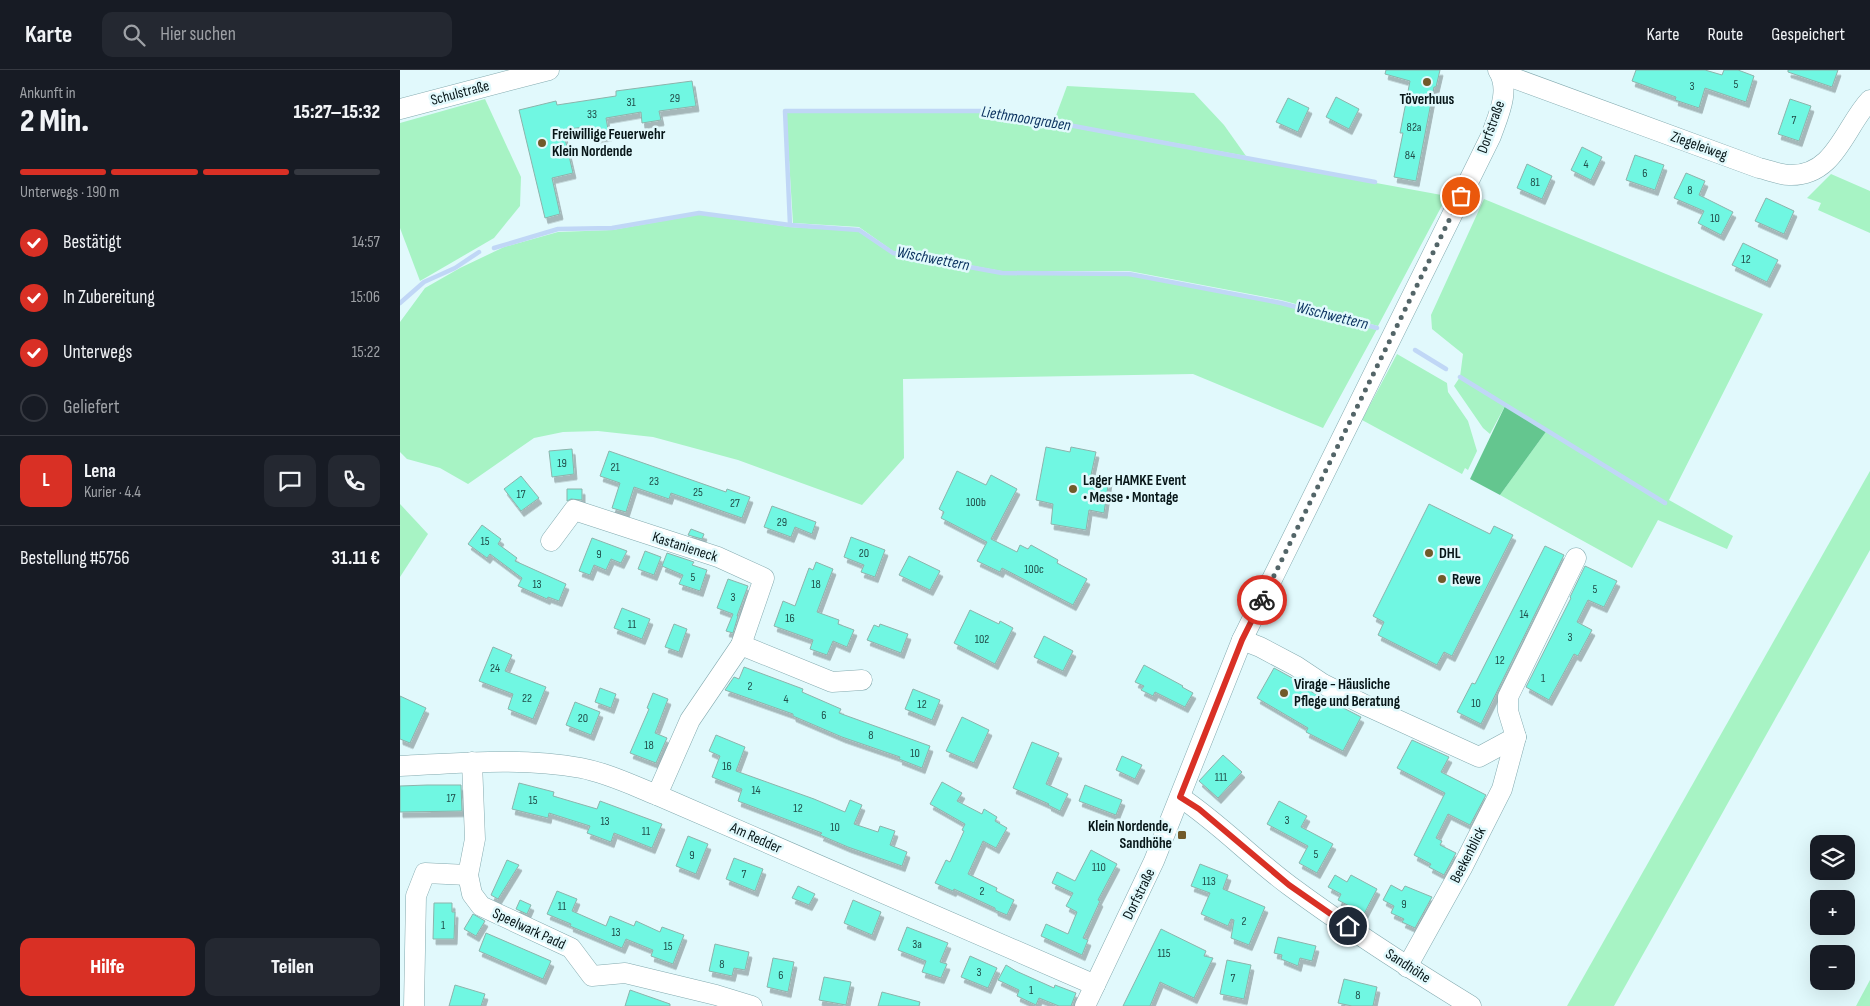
<!DOCTYPE html>
<html lang="de">
<head>
<meta charset="utf-8">
<style>
  :root { --surface:#171b24; --page:#242831; --text:#f1f3f6; --muted:#9ea1a6; --line:#363941; --accent:#d93025 }
  body { margin:0; font-family:"Sofia Sans Condensed",sans-serif; background:var(--page); color:var(--text); height:100vh; display:flex; flex-direction:column; font-size:19px; white-space:nowrap }
  * { box-sizing:border-box; margin:0 }
  p { font-size:16px; color:var(--muted) }
  .icon { flex:none; width:28px; height:28px; fill:none; stroke:currentColor; stroke-width:2; stroke-linecap:round; stroke-linejoin:round }
  .map { position:relative; flex:1; overflow:hidden }
  .details { display:flex; flex-direction:column; background:var(--surface); width:400px }
  .details>* { flex:none }
  .buttons { position:absolute; left:1410px; top:765px; display:grid; gap:10px }
  .buttons a { display:grid; place-items:center; width:45px; height:45px; border-radius:10px; background:var(--surface); box-shadow:0 5px 20px #0002; font-size:25px }
  .pin { position:absolute; display:grid; place-items:center; width:42px; height:42px; color:#fff; margin:-21px; border:2px solid #fff; border-radius:50%; box-shadow:0 1px 5px #0007 }
  .courier { position:absolute; display:grid; place-items:center; width:50px; height:50px; margin:-25px; border:4px solid #d93025; border-radius:50%; background:#fff; color:#222; box-shadow:0 1px 6px #0007 }
  .summary em { font-style:normal; font-weight:800 }
  .summary div { display:flex; flex-direction:column-reverse }
  .summary { display:flex; align-items:center; justify-content:space-between; height:85px; padding:0 20px }
  h1 { font-size:32px; font-weight:800; line-height:38px }
  .bar { display:grid; grid-template-columns:repeat(4,1fr); gap:8px 5px; align-content:center; height:60px; padding:0 20px }
  .bar i { height:6px; border-radius:4px; background:var(--line) }
  .bar .selected { background:var(--accent) }
  .bar p { grid-column:span 4 }
  .line { display:flex; align-items:center; gap:12px; padding:0 20px; border-top:1px solid var(--line) }
  .line div { flex:1 }
  .round { display:grid; place-items:center; flex:none; width:52px; height:52px; border-radius:10px; background:var(--page) }
  ol { padding:0 20px; list-style:none }
  li { display:flex; align-items:center; gap:15px; height:55px }
  li p { margin-inline-start:auto }
  li .icon { padding:5px; border-radius:50%; background:var(--accent); color:#fff; stroke-width:4 }
  li:last-child { color:var(--muted) }
  li i { width:28px; height:28px; border:2px solid var(--line); border-radius:50% }
  .button { display:flex; gap:10px; margin-top:auto; padding:10px 20px }
  .button a { flex:1; height:58px; border-radius:10px; background:var(--accent); color:#fff; font-size:20px; font-weight:800; line-height:58px; text-align:center }
  .button a+a { background:var(--page); color:var(--text) }
  header { display:flex; align-items:center; gap:30px; box-sizing:border-box; height:70px; padding:0 25px; background:var(--surface); border-bottom:1px solid var(--line) }
  header strong { font-size:24px }
  nav { display:flex; gap:28px; margin-inline-start:auto; font-size:18px }
  .search { width:350px; height:45px; background:var(--page); display:flex; align-items:center; gap:12px; box-sizing:border-box; padding:0 18px; border-radius:10px; color:var(--muted); font-size:19px }
  main { display:flex; flex:1; min-height:0 }
  .map>svg:first-child { display:block }
</style>
</head>
<body>
<header>
<strong>Karte</strong>
<div class="search"><svg class="icon" aria-label="search" viewBox="0 0 24 24"><circle cx="10" cy="10" r="6"/><path d="M15 15l6 6"/></svg>Hier suchen</div>
<nav><a>Karte</a><a>Route</a><a>Gespeichert</a></nav>
</header>
<main>
<section class="details">
<div class="summary"><div><h1>2 Min.</h1><p>Ankunft in</p></div><em>15:27–15:32</em></div>
<div class="bar"><i class="selected"></i><i class="selected"></i><i class="selected"></i><i></i><p>Unterwegs · 190 m</p></div>
<ol>
<li><svg class="icon" aria-label="check" viewBox="0 0 24 24"><path d="M5 12l5 5 9-10"/></svg>Bestätigt<p>14:57</p></li>
<li><svg class="icon" aria-label="check" viewBox="0 0 24 24"><path d="M5 12l5 5 9-10"/></svg>In Zubereitung<p>15:06</p></li>
<li><svg class="icon" aria-label="check" viewBox="0 0 24 24"><path d="M5 12l5 5 9-10"/></svg>Unterwegs<p>15:22</p></li>
<li><i></i>Geliefert</li>
</ol>
<div class="line" style="height:90px"><b class="round" style="background:var(--accent);color:#fff">L</b><div><b>Lena</b><p>Kurier · 4.4</p></div><a class="round"><svg class="icon" aria-label="chat" viewBox="0 0 24 24"><path d="M4 5h16v11H9l-5 4z"/></svg></a><a class="round"><svg class="icon" aria-label="phone" viewBox="0 0 24 24"><path d="M5 4h4l2 5-3 2q2 4 5 5l2-3 5 2v4C11 20 4 13 5 4z"/></svg></a></div>
<div class="line" style="height:65px"><div>Bestellung #5756</div><b>31.11 €</b></div>
<div class="button"><a>Hilfe</a><a>Teilen</a></div>
</section>
<div class="map">
<svg width="1470" height="936" viewBox="0 0 1470 936">
  <defs>
    <filter id="shadow"><feDropShadow dx="3" dy="5.5" stdDeviation="0" flood-color="#0004"/></filter>
  </defs>
  <rect width="100%" height="100%" fill="#e1f9fc"/>
  <g fill="#a7f3c4">
    <path d="M667,16l127,7 30,32 22,31 -192,-35z"/>
    <path d="M85,29l36,78 -1,29 -26,32 -74,43 -20,-53v-105z"/>
    <path d="M386,43h208l453,83 -69,130 -97,-26 -152,-29h-128l-108,-20 -34,-24 -66,-4z"/>
    <path d="M1431,104l39,17v42l-52,-23 3,-7 -14,-5z"/>
    <path d="M1084,129l279,115 -94,186 64,36 -6,13 -69,-29 -26,48 -132,-73 48,-66 -42,-25 -16,30 -7,-6 -29,-42 6,-9 3,-23 -31,-25 -1,-14z"/>
    <path d="M301,144l89,13 68,4 34,23 109,20 127,1 152,29 97,25 -54,99 -130,-54 -290,5 1,79 -42,47 -124,-45 -85,-23 -55,-6 -35,1 -29,6 -66,46 -28,-16 -33,-9 -7,-7v-130l25,-34 35,-20 44,-21 54,-15 54,-2z"/>
    <path d="M997,284l50,29 1,9 20,29 9,30 -9,19 -3,-2 -3,6 -100,-54z"/>
    <path d="M1470,401v79l-256,456h-47z"/>
    <path d="M0,434l28,30 -28,43z"/>
    <path d="M1470,910v26h-14z"/>
  </g>
  <path fill="#64c68f" d="M1106,334l42,25 -48,66 -30,-16z"/>
  <g fill="none" stroke-linecap="round" stroke-linejoin="round">
    <g stroke="#c0d7f6" stroke-width="4.5">
      <path d="M390,155l-5,-114h208l382,71"/>
      <path d="M94,178l64,-19 54,-1 87,-15 91,12 69,5 34,23 109,20 127,1 152,29 96,25"/>
      <path d="M0,233l24,-21 31,-14 24,-16"/>
      <path d="M1015,280l31,19"/>
      <path d="M1060,307l205,126"/>
    </g>
  </g>
  <g fill="#70f7e2" stroke="#8db3ab" filter="url(#shadow)">
    <path d="M986,0h54l-4,17h-2l-18,94 -22,-4 9,-44h-3l10,-52 -25,-7z"/>
    <path d="M1236,0h69l17,5 2,-5h14l16,6 -8,26 -41,-14 -6,20 -24,-8 1,-3 -44,-16z"/>
    <path d="M1388,0h50l-6,17 -44,-15z"/>
    <path d="M292,11l4,25 -37,5 2,9 -19,3 -1,-11 -35,6 3,17 -17,3 -1,-12 -28,4 10,43 -21,5 8,36 -15,4 -26,-108 37,-9 1,4 59,-9v-5z"/>
    <path d="M936,27l23,12 -10,20 -23,-12z"/>
    <path d="M888,28l21,10 -11,24 -22,-10z"/>
    <path d="M1390,29l21,7 -12,35 -21,-7z"/>
    <path d="M1182,77l20,10 -11,23 -20,-10z"/>
    <path d="M1235,85l29,10 -9,25 -29,-10z"/>
    <path d="M1127,94l25,12 -10,23 -25,-11z"/>
    <path d="M1286,103l19,8 -6,14 34,17 -12,23 -23,-12 6,-12 -30,-13z"/>
    <path d="M1366,128l28,13 -10,23 -29,-13z"/>
    <path d="M1343,173l35,17 -11,22 -35,-17z"/>
    <path d="M646,377l24,5 1,-5 25,5 -5,23 18,4 -5,34 -15,-3 -3,20 -35,-6 2,-20 -17,-4z"/>
    <path d="M172,379l2,25 -22,3 -3,-26z"/>
    <path d="M209,381l117,41 1,-3 23,8 -8,21 -71,-25 -2,6 -35,-12 -8,25 -14,-4 8,-25 -20,-7z"/>
    <path d="M557,401l29,14 5,-10 26,14 -26,50 26,13 3,-7 8,4 3,-4 27,15 -1,3 30,16 -14,26 -71,-37 -2,4 -23,-11 10,-19 -46,-24 3,-6 -5,-3z"/>
    <path d="M121,406l18,22 -18,13 -17,-22z"/>
    <path d="M167,419h15v11l-11,-1 -4,2z"/>
    <path d="M1029,434l61,30 4,-8 19,9 -61,121 -8,-4 -7,13 -59,-30 6,-13 -11,-6z"/>
    <path d="M372,436l44,16 -4,12 -17,-7 -4,10 -27,-10z"/>
    <path d="M82,455l19,14 -3,5 19,14 -2,3 51,23 -7,17 -11,-4 -1,2 -29,-13 4,-8 -32,-24 -3,4 -19,-14z"/>
    <path d="M291,459l13,5 -2,5 -14,-4z"/>
    <path d="M451,467l34,13 -10,27 -14,-5 3,-7 -20,-8z"/>
    <path d="M192,468l35,13 -6,12 -10,-4 -5,11 -12,-5 -4,10 -11,-4z"/>
    <path d="M1145,476l19,9 -83,169 -24,-12 15,-29 3,1z"/>
    <path d="M245,481l16,6 -7,18 -16,-6z"/>
    <path d="M267,483l27,9 -2,3 15,5 -7,21 -21,-7 4,-9 -21,-9z"/>
    <path d="M509,486l31,15 -10,19 -31,-15z"/>
    <path d="M416,492l17,7 -16,43 22,8 -1,4 16,6 -7,17 -14,-6 -6,14 -17,-6 3,-9 -39,-14 9,-25 12,5 14,-38 4,2z"/>
    <path d="M1185,496l32,15 -13,26 -16,-7 -11,22 15,8 -14,26 -4,-2 -25,46 -23,-13 45,-89 -1,-1z"/>
    <path d="M328,509l20,7 -11,30h1l-5,17 -7,-2 7,-17 -16,-6z"/>
    <path d="M222,538l28,11 -8,20 -28,-11z"/>
    <path d="M570,540l29,14 1,-3 13,7 -18,36 -41,-21z"/>
    <path d="M274,554l13,5 -8,23 -14,-5z"/>
    <path d="M480,554l28,10 -7,19 -34,-13 7,-15 5,2z"/>
    <path d="M644,566l29,15 -10,20 -29,-14z"/>
    <path d="M93,577l19,8 -7,16 41,16 -13,32 -25,-10 5,-15 -34,-13z"/>
    <path d="M744,595l39,21 -1,1 11,6 -8,14 -30,-15 -2,4 -12,-6 3,-4 -9,-4z"/>
    <path d="M344,597l59,22 -1,3 39,17 -2,4 91,33 -8,22 -23,-9 1,-2 -58,-20 -49,-21v-2l-68,-24 9,-13 5,2z"/>
    <path d="M874,598l22,12 14,11 51,26 -18,34 -37,-19 2,-4 -51,-30z"/>
    <path d="M200,618l16,6 -5,14 -16,-6z"/>
    <path d="M513,619l27,11 -8,20 -27,-11z"/>
    <path d="M253,623l15,6 -13,34 12,5 -11,25 -26,-10 19,-44 -2,-1z"/>
    <path d="M0,626l26,12 -16,35 -10,-4z"/>
    <path d="M175,632l25,10 -9,23 -25,-10z"/>
    <path d="M562,647l27,13 -15,33 -28,-12z"/>
    <path d="M316,665l29,12 -9,24 78,28 31,13 5,-12 12,5 -8,19 24,8 2,-6 15,5 -5,14 17,7 -5,14 -54,-19 -28,-12 2,-2 -84,-32 4,-12 -30,-12 8,-21 -11,-5z"/>
    <path d="M1012,670l37,17 -8,15 45,23 -16,30 -22,-11 -12,24 6,3 -2,4 16,8 -12,22 -15,-8 2,-3 -17,-9 31,-62 -48,-25z"/>
    <path d="M632,672l27,11 -13,31 22,10 -8,17 -12,-6 1,-1 -36,-16z"/>
    <path d="M823,685l19,17 -24,26 -19,-17z"/>
    <path d="M722,686l20,9 -7,14 -19,-9z"/>
    <path d="M542,712l20,11 -5,8 25,13 2,-5 13,8 -2,4 12,7 -11,20 -13,-7 -15,33 29,14 -1,3 18,9 -7,15 -12,-5v-2l-41,-19 -1,2 -18,-8 11,-23 4,2 14,-31 -2,-1 3,-6 -35,-20z"/>
    <path d="M119,713l35,9 -1,4 44,13 3,-8 62,23 -10,24 -38,-15 -3,9 -24,-9 3,-7 -41,-13 -1,5 -36,-9z"/>
    <path d="M27,715h34l1,26 -62,1v-26z"/>
    <path d="M685,715l37,15 -6,15 -37,-14z"/>
    <path d="M879,731l28,15 -6,11 32,17 -16,29 -18,-10 9,-17 -41,-22z"/>
    <path d="M288,766l20,8 -12,30 -20,-8z"/>
    <path d="M691,780l26,14 -19,36 2,1 -17,37 5,2 -6,15 -41,-19 5,-12 22,10 9,-22 -11,-6 7,-13 -21,-10 5,-11 18,9z"/>
    <path d="M334,788l29,11 -8,22 -29,-12z"/>
    <path d="M107,790l12,5 -21,34 -7,-4z"/>
    <path d="M800,794l28,11 -5,14 42,18 -16,38 -18,-7 3,-18 -3,-1 -3,7 -27,-12 9,-21 -19,-7z"/>
    <path d="M935,805l12,7 4,-7 26,14 -13,25 -26,-14 3,-6 -13,-7z"/>
    <path d="M991,815l11,6 3,-5 27,11 -17,31 -13,-6 2,-3 -13,-6 3,-7 -11,-6z"/>
    <path d="M398,816l17,8 -6,11 -17,-7z"/>
    <path d="M157,821l20,8 -5,12 34,15 4,-10 24,10 2,-5 24,11 2,-5 22,8 -11,29 -22,-8 2,-6 -27,-11 -4,9 -52,-22 1,-2 -24,-10z"/>
    <path d="M120,830l11,5 -4,9 -11,-5z"/>
    <path d="M453,830l28,12 -9,23 -28,-12z"/>
    <path d="M34,833h18v9h3l-1,27h-21z"/>
    <path d="M73,844l12,7 -9,15 -12,-7z"/>
    <path d="M507,857l41,16 -8,19 7,2 -6,14 -19,-6 4,-11 -28,-11z"/>
    <path d="M761,859l45,22 -2,5 9,2 -19,40 -34,-16 -10,24h-27z"/>
    <path d="M86,863l65,28 -8,18 -64,-28z"/>
    <path d="M878,867l38,9 -4,15 -12,-3 -2,8 -17,-7 1,-4 -8,-2z"/>
    <path d="M315,874l34,8 -4,18 -11,-2 -2,8 -23,-5z"/>
    <path d="M570,886l27,12 -9,20 -27,-11z"/>
    <path d="M373,888l21,4 -6,30 -21,-5z"/>
    <path d="M827,890l24,5 -7,34 -24,-5z"/>
    <path d="M606,895l10,6 38,17 1,-3 21,8 -5,13h-12l-20,-8 -3,7 -19,-9 2,-6 -21,-10z"/>
    <path d="M424,907l27,5 -5,23 -27,-5z"/>
    <path d="M944,909l33,8 -4,19h-21l-14,-3z"/>
    <path d="M55,915l30,9 -4,12h-32z"/>
    <path d="M230,920l40,14v2h-45z"/>
    <path d="M482,922l38,10 -1,4h-41z"/>
  </g>
  <g fill="none" stroke-linecap="round" stroke-linejoin="round">
    <g stroke="#83aaaf" stroke-width="21">
      <g id="minor">
        <path d="M1100,3l259,95c10,2 21,7 30,7 46,2 56,-49 81,-75"/>
        <path d="M0,39l149,-39"/>
        <path d="M151,471l23,-31 144,47 46,21 -23,67 -51,75 -33,75"/>
        <path d="M842,570l18,7 36,19 27,18 44,22 112,51 37,-20 -8,-26v-14l68,-139"/>
        <path d="M341,575l91,37 30,-2"/>
        <path d="M0,696c60,-3 121,-9 181,2 26,5 51,17 76,27l438,190"/>
        <path d="M780,727c39,26 72,61 110,89 58,43 119,82 181,120"/>
        <path d="M68,805l4,19 9,12 90,42 21,28 33,-3 91,22 36,11"/>
        <path d="M1007,897l55,-99 40,-79 14,-52"/>
        <path d="M14,936l2,-110 9,-23 43,2 7,-36 -3,-77"/>
        <path d="M685,936l69,-145 88,-221 249,-504c7,-20 20,-46 7,-66"/>
      </g>
    </g>
    <use href="#minor" stroke="#fff" stroke-width="20"/>
  </g>
  <g fill="none" stroke-linecap="round" stroke-linejoin="round">
    <path stroke="#536568" stroke-width="5" stroke-dasharray="0 9" d="M862,530l199,-404"/>
    <path stroke="#d93025" stroke-width="6" d="M862,530l-20,40 -62,157 19,12 90,76 59,41"/>
  </g>
  <g fill="#715a2a" stroke="#e1f9fc" stroke-width="2">
    <circle cx="1027" cy="12" r="5"/>
    <circle cx="142" cy="73" r="5"/>
    <circle cx="673" cy="419" r="5"/>
    <circle cx="1029" cy="483" r="5"/>
    <circle cx="1042" cy="509" r="5"/>
    <circle cx="884" cy="623" r="5"/>
    <rect x="777" y="760" width="10" height="10" rx="2.5"/>
  </g>
  <g text-anchor="middle" dominant-baseline="central" stroke-width="5" stroke-linejoin="round" paint-order="stroke">
    <g font-size="12" fill="#214e4a">
      <text x="1336" y="14">5</text>
      <text x="1292" y="16">3</text>
      <text x="275" y="28">29</text>
      <text x="231" y="32">31</text>
      <text x="192" y="44">33</text>
      <text x="1394" y="50">7</text>
      <text x="1014" y="57">82a</text>
      <text x="1010" y="85">84</text>
      <text x="1186" y="94">4</text>
      <text x="1245" y="103">6</text>
      <text x="1135" y="112">81</text>
      <text x="1290" y="120">8</text>
      <text x="1315" y="148">10</text>
      <text x="1346" y="189">12</text>
      <text x="162" y="393">19</text>
      <text x="215" y="397">21</text>
      <text x="254" y="411">23</text>
      <text x="298" y="422">25</text>
      <text x="121" y="424">17</text>
      <text x="576" y="432">100b</text>
      <text x="335" y="433">27</text>
      <text x="382" y="452">29</text>
      <text x="85" y="471">15</text>
      <text x="464" y="483">20</text>
      <text x="199" y="484">9</text>
      <text x="634" y="499">100c</text>
      <text x="293" y="507">5</text>
      <text x="137" y="514">13</text>
      <text x="416" y="514">18</text>
      <text x="1195" y="519">5</text>
      <text x="333" y="527">3</text>
      <text x="1124" y="544">14</text>
      <text x="390" y="548">16</text>
      <text x="232" y="554">11</text>
      <text x="1170" y="567">3</text>
      <text x="582" y="569">102</text>
      <text x="1100" y="590">12</text>
      <text x="95" y="598">24</text>
      <text x="1143" y="608">1</text>
      <text x="350" y="616">2</text>
      <text x="127" y="628">22</text>
      <text x="386" y="629">4</text>
      <text x="1076" y="633">10</text>
      <text x="522" y="634">12</text>
      <text x="424" y="645">6</text>
      <text x="183" y="648">20</text>
      <text x="471" y="665">8</text>
      <text x="249" y="675">18</text>
      <text x="515" y="683">10</text>
      <text x="327" y="696">16</text>
      <text x="821" y="707">111</text>
      <text x="356" y="720">14</text>
      <text x="51" y="728">17</text>
      <text x="133" y="730">15</text>
      <text x="398" y="738">12</text>
      <text x="887" y="750">3</text>
      <text x="205" y="751">13</text>
      <text x="435" y="757">10</text>
      <text x="246" y="761">11</text>
      <text x="916" y="784">5</text>
      <text x="292" y="785">9</text>
      <text x="699" y="797">110</text>
      <text x="344" y="804">7</text>
      <text x="809" y="811">113</text>
      <text x="582" y="821">2</text>
      <text x="1004" y="834">9</text>
      <text x="162" y="836">11</text>
      <text x="844" y="851">2</text>
      <text x="43" y="855">1</text>
      <text x="216" y="862">13</text>
      <text x="517" y="874">3a</text>
      <text x="268" y="876">15</text>
      <text x="764" y="883">115</text>
      <text x="322" y="894">8</text>
      <text x="579" y="902">3</text>
      <text x="381" y="905">6</text>
      <text x="833" y="908">7</text>
      <text x="631" y="920">1</text>
      <text x="958" y="925">8</text>
    </g>
    <g font-size="15" fill="#071618" stroke="#e1f9fc">
      <text transform="translate(60 23) rotate(-15)">Schulstraße</text>
      <text transform="translate(1091 57) rotate(-70)">Dorfstraße</text>
      <text transform="translate(1299 76) rotate(20)">Ziegeleiweg</text>
      <text transform="translate(285 477) rotate(18)">Kastanieneck</text>
      <text transform="translate(356 768) rotate(24)">Am Redder</text>
      <text transform="translate(1068 785) rotate(-63)">Beekenblick</text>
      <text transform="translate(739 824) rotate(-64)">Dorfstraße</text>
      <text transform="translate(129 859) rotate(25)">Speelwark Padd</text>
      <text transform="translate(1008 896) rotate(33)">Sandhöhe</text>
    </g>
    <g font-size="15" font-weight="bold" fill="#071618" stroke="#e1f9fc" text-anchor="start">
      <text x="1027" y="29" text-anchor="middle">Töverhuus</text>
      <text x="152" y="64">Freiwillige Feuerwehr<tspan x="152" dy="17">Klein Nordende</tspan></text>
      <text x="683" y="410">Lager HAMKE Event<tspan x="683" dy="17">• Messe • Montage</tspan></text>
      <text x="1039" y="483">DHL</text>
      <text x="1052" y="509">Rewe</text>
      <text x="894" y="614">Virage - Häusliche<tspan x="894" dy="17">Pflege und Beratung</tspan></text>
      <text x="772" y="756" text-anchor="end">Klein Nordende,<tspan x="772" dy="17">Sandhöhe</tspan></text>
    </g>
    <g font-size="16" font-style="italic" fill="#0a315f" stroke="#e1f9fc">
      <text transform="translate(626 49) rotate(9)">Liethmoorgraben</text>
      <text transform="translate(533 189) rotate(11)">Wischwettern</text>
      <text transform="translate(932 246) rotate(14)">Wischwettern</text>
    </g>
  </g>
</svg>
<div class="buttons">
<a><svg class="icon" aria-label="layers" viewBox="0 0 24 24"><path d="M12 4l9 5-9 5-9-5zM3 14l9 5 9-5"/></svg></a>
<a>+</a>
<a>−</a>
</div>
<div class="pin" style="left:1061px;top:126px;background:#ea580c"><svg class="icon" aria-label="bag" viewBox="0 0 24 24"><path d="M5 8h14l-1 12H6zM9 8a3 3 0 0 1 6 0"/></svg></div>
<div class="pin" style="left:948px;top:856px;background:#1f2937"><svg class="icon" aria-label="home" viewBox="0 0 24 24"><path d="M3 11l9-7 9 7M6 9v11h12V9"/></svg></div>
<div class="courier" style="left:862px;top:530px"><svg class="icon" aria-label="bike" viewBox="0 0 24 24"><circle cx="6" cy="16" r="4"/><circle cx="18" cy="16" r="4"/><path d="M6 16l4-8h5l3 8M10 8l3 8H6M13 5h3"/></svg></div>
</div>
</main>
</body>
</html>
